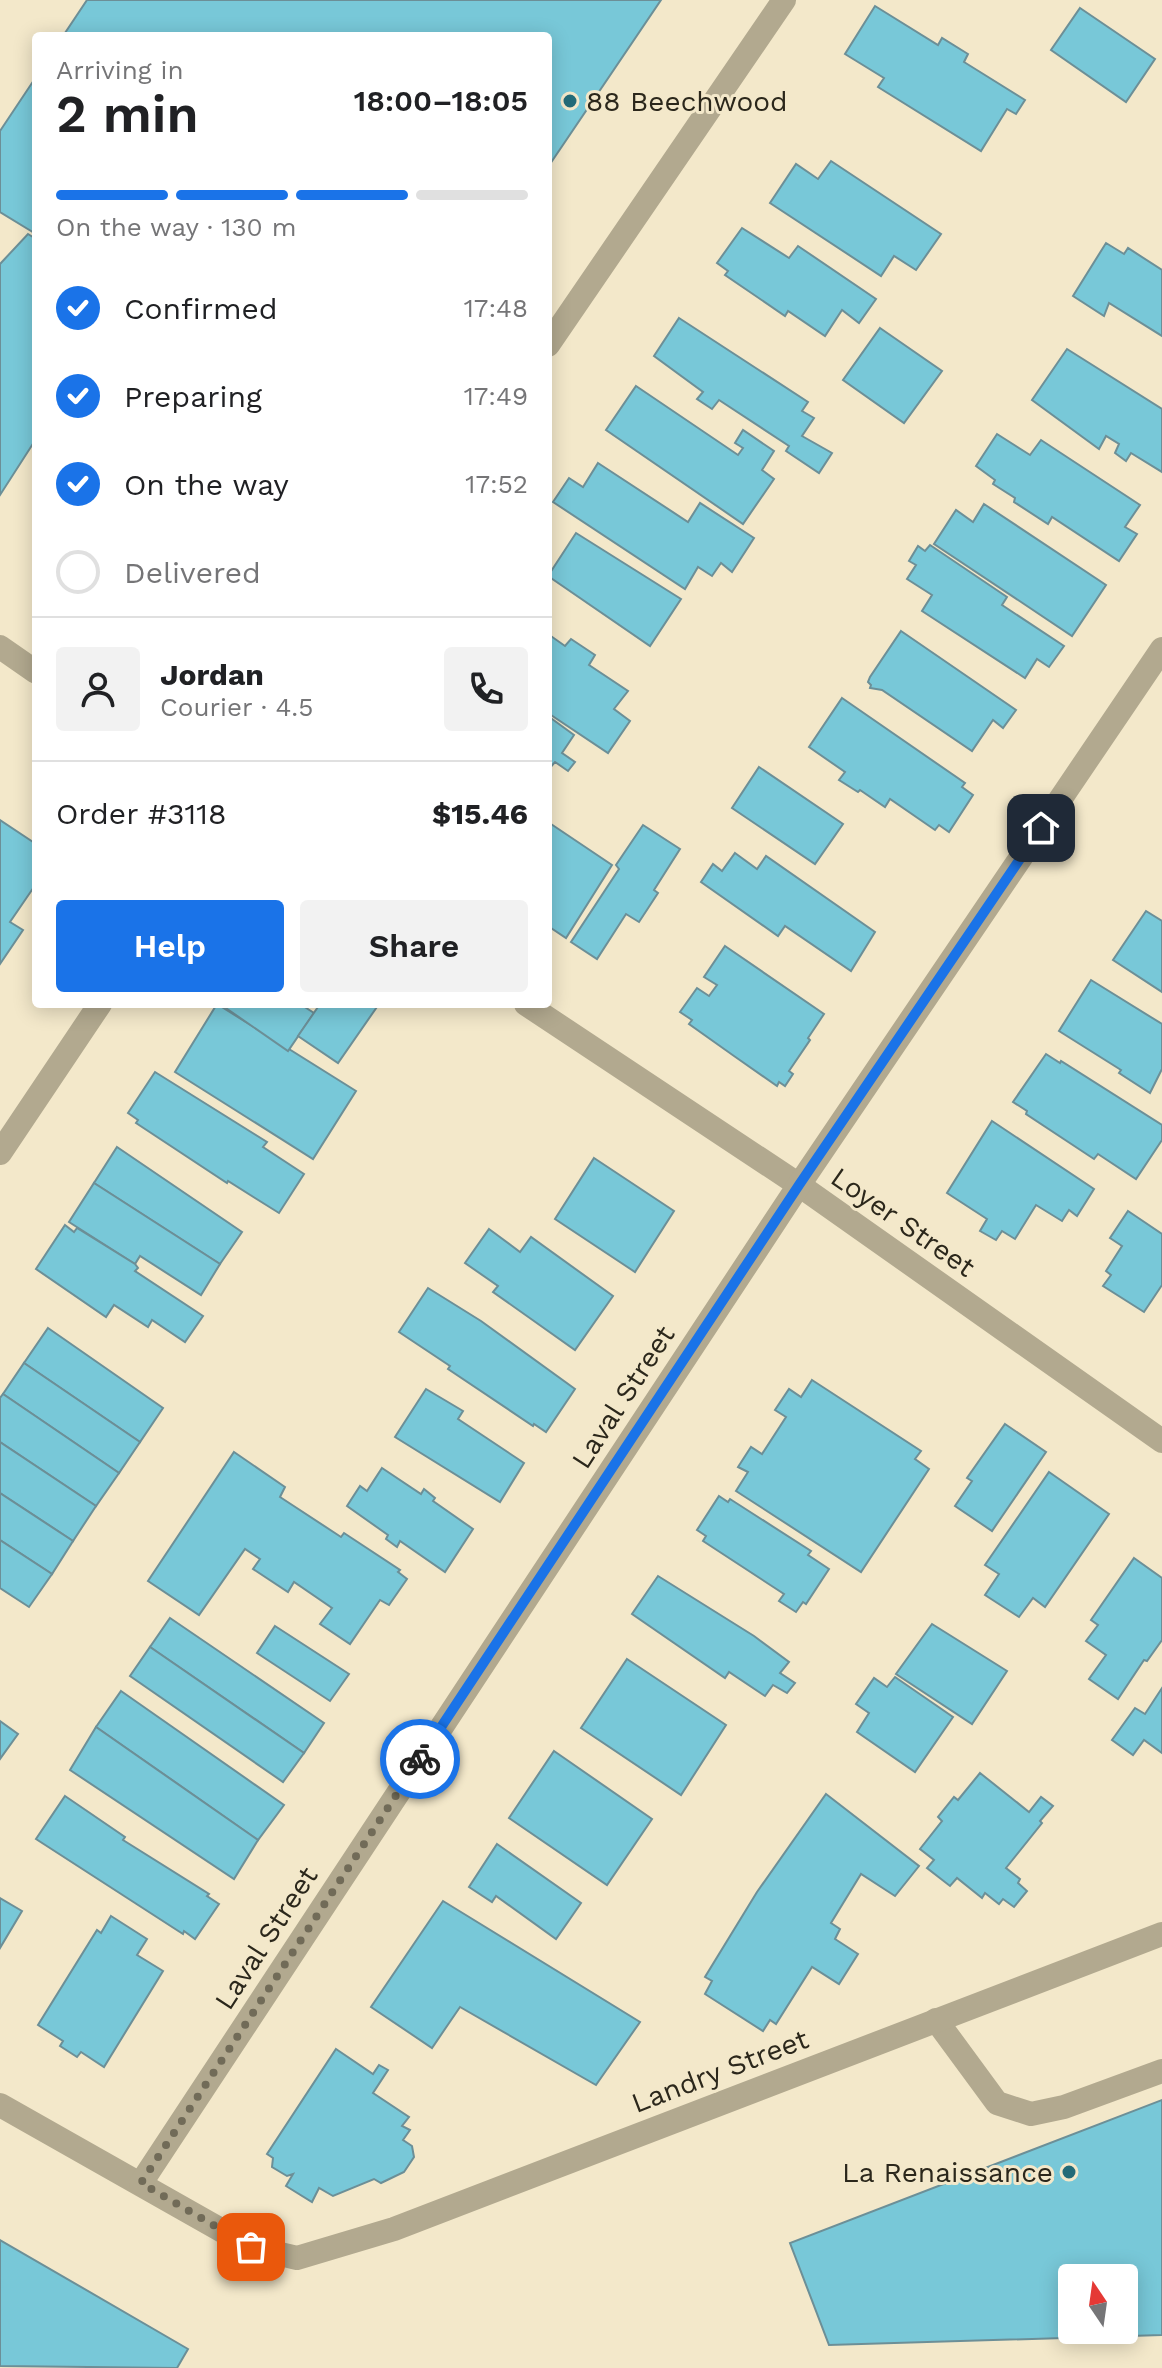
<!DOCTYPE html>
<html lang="en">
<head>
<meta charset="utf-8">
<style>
  :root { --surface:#fff; --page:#f2f2f2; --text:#202124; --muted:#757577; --line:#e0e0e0; --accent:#1a73e8 }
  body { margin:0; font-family:"Work Sans",sans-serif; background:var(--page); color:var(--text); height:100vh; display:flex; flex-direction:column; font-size:30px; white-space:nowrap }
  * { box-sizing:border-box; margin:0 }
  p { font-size:26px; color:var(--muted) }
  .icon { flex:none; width:44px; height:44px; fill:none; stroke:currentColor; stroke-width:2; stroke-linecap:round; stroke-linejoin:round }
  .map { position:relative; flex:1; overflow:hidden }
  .drawer { position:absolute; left:32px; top:32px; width:520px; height:976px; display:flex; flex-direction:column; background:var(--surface); border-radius:8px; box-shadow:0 4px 20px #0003 }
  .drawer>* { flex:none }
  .needle { width:52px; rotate:347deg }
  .fabs { position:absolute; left:1058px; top:2264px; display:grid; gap:16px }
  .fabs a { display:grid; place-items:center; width:80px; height:80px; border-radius:8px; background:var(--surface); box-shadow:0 4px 20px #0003; font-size:40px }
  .pin { position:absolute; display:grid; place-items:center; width:68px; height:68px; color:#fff; margin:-34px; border-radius:16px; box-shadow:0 4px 12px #0006 }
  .courier { position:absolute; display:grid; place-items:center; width:80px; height:80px; margin:-40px; border:6px solid #1a73e8; border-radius:50%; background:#fff; color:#222; box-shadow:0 2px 10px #0007 }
  .headline em { font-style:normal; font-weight:600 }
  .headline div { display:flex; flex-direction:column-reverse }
  .headline { display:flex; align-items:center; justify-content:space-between; height:136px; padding:0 24px }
  h1 { font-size:52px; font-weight:600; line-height:60px }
  .bar { display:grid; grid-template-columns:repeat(4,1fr); gap:12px 8px; align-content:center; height:96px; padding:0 24px }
  .bar i { height:10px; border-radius:6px; background:var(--line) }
  .bar .current { background:var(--accent) }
  .bar p { grid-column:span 4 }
  .line { display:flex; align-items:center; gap:20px; padding:0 24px; border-top:2px solid var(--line) }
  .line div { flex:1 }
  .round { display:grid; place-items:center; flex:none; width:84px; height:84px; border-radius:8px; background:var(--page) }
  ol { padding:0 24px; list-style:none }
  li { display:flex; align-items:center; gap:24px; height:88px }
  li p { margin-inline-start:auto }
  li .icon { padding:8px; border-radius:50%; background:var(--accent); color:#fff; stroke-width:4 }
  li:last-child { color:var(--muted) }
  li i { width:44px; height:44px; border:4px solid var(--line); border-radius:50% }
  .primary-button { display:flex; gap:16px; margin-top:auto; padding:16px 24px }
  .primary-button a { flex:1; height:92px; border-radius:8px; background:var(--accent); color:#fff; font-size:32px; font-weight:600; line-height:92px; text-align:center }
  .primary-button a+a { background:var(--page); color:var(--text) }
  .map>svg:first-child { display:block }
</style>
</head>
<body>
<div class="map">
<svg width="1162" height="2368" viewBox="0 0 1162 2368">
  <rect width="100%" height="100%" fill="#f3e8ca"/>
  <g fill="#78c8d8" stroke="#6c8f97" stroke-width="2" fill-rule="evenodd">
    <path d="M87,0h574l-113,167v-131h-485z"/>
    <path d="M875,6l63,39 4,-7 26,16 -4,8 61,38 -9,14 -9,-5 -26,42 -103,-64 6,-9 -39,-24z"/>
    <path d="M1080,8l75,51 -29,43 -75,-52z"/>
    <path d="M36,77v157l-36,-22v-81z"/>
    <path d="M831,161l110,73 -25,36 -22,-14 -13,20 -111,-73 26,-39 22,15z"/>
    <path d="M742,228l47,30 9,-12 78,53 -17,24 -17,-13 -17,26 -37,-25 -3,5 -60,-41 3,-4 -11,-8z"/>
    <path d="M28,234l8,5v200l-36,56v-231z"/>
    <path d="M1106,243l18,11 4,-6 34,22v66l-53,-33 -5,13 -31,-20z"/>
    <path d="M679,318l129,84 -6,9 12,7 -12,18 30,17 -13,20 -33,-22 3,-5 -70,-46 -7,9 -15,-10 6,-7 -49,-36z"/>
    <path d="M880,328l62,43 -38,52 -61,-43z"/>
    <path d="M1067,349l95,60v63l-31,-19 -5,8 -11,-8 4,-9 -13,-8 -7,13 -67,-49z"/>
    <path d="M636,386l102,69 5,-7 -8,-5 8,-13 31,21 -12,19 12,9 -31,45 -137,-94z"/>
    <path d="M997,434l33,21 11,-15 99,65 -15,22 12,7 -18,27 -67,-44 -4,7 -34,-22 1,-4 -22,-14 2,-4 -19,-14z"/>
    <path d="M598,463l90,59 12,-19 54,35 -22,34 -11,-9 -9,13 -14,-9 -13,22 -132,-87 16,-24 14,9z"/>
    <path d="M984,504l122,81 -34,51 -138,-92 22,-34 17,12z"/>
    <path d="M576,533l105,66 -31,47 -102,-70z"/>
    <path d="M930,545l77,52 -5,8 62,41 -15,21 -12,-8 -12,19 -103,-67 10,-16 -25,-16 9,-14 -7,-4 9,-15 7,5z"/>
    <path d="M901,631l115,79 -13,18 -10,-8 -21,31 -90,-61 -12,-2 1,-3 -3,-3 2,-5z"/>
    <path d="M548,634l17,12 6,-7 24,16 -6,10 39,26 -14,18 16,12 -22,32 -60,-40z"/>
    <path d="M842,698l123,85 -3,4 11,8 -24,37 -10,-7 -4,5 -45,-31 -5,8 -25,-17 -2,2 -19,-12 6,-8 -36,-25z"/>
    <path d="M548,716l26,19 -12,18 13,9 -7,9 -13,-9 -7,8z"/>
    <path d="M759,767l84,57 -28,40 -83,-56z"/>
    <path d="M0,820l36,24v40l-26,38 13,8 -23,34z"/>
    <path d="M548,822l64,43 -46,73 -18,-12z"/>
    <path d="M643,825l37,24 -26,41 4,3 -19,29 -13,-8 -29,45 -26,-17 48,-73 -3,-4z"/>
    <path d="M735,853l22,16 9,-13 109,76 -24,39 -66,-45 -7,10 -77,-54 12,-18 9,7z"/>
    <path d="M1146,911l16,10v71l-49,-32z"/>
    <path d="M725,946l99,68 -16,24 2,2 -21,31 4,3 -8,12 -6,-4 -2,4 -43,-30 -45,-32 3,-4 -12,-8 17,-24 12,8 8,-11 -13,-8z"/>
    <path d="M1091,980l71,44v45l-12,24 -31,-20 2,-3 -62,-39z"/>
    <path d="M217,1004l139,87 -43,68 -138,-87z"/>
    <path d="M220,1004h80l14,9 -26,38z"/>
    <path d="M320,1004h59l-41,59 -40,-27z"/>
    <path d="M1046,1054l14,9 1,-2 101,64v15l-26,39 -38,-25 -4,5 -68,-45 1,-3 -14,-9z"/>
    <path d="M155,1072l112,70 -4,5 41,27 -25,39 -51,-32 -1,2 -91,-60 2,-3 -10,-7z"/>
    <path d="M992,1121l102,68 -17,27 -8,-6 -7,11 -26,-16 -21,34 -13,-8 -6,9 -16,-9 7,-12 -40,-26z"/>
    <path d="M117,1147l125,85 -22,32 -126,-81z"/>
    <path d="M594,1158l80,53 -39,61 -80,-53z"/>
    <path d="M94,1183l126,81 -19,31 -61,-39 -5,8 -66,-42z"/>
    <path d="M1128,1211l34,23v51l-18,27 -41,-26 8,-11 -5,-4 16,-25 -12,-8z"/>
    <path d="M65,1225l9,7 3,-4 58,36 3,4 -3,3 68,45 -18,26 -33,-22 -4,7 -34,-22 -8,12 -70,-48z"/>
    <path d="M489,1229l31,23 11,-15 82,59 -38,54 -82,-58 5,-6 -33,-23z"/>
    <path d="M428,1288l53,33 94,68 -29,43 -12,-8 -1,2 -85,-57 2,-3 -51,-34z"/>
    <path d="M48,1328l115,80 -23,34 -116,-79z"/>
    <path d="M24,1363l116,79 -21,31 -116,-79z"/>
    <path d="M812,1380l109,71 -6,8 14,10 -68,103 -125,-81 12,-19 -10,-5 13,-20 11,7 24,-37 -11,-7 14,-21 12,8z"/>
    <path d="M426,1389l37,22 -5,8 66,44 -24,39 -105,-65z"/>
    <path d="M3,1394l116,79 -23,33 -96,-64v-44z"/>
    <path d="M1005,1424l41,28 -54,79 -37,-25 17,-25 -5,-3z"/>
    <path d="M0,1442l96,64 -23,35 -73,-48z"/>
    <path d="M234,1452l51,35 -5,10 61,40 3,-4 56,37 -2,2 9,7 -18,26 -9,-5 -30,44 -30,-20 12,-16 -38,-26 -6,10 -35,-23 7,-10 -15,-10 -46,66 -51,-34z"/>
    <path d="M382,1468l39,26 3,-5 11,9 -2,3 40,28 -28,43 -45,-31 -3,6 -11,-8 2,-4 -41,-29 13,-20 7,5z"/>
    <path d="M1049,1472l60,42 -64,93 -12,-9 -14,19 -34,-22 14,-21 -14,-9z"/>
    <path d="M0,1493l73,48 -21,33 -52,-34z"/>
    <path d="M719,1496l9,6 2,-3 81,52 -3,4 21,14 -23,35 -3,-2 -7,10 -17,-11 5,-7 -81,-53 3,-5 -9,-6z"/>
    <path d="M0,1540l52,34 -23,33 -29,-19z"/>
    <path d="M1134,1558l28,20v62l-15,21 -3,-1 -26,39 -29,-20 17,-24 -20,-14 12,-16 -7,-5z"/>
    <path d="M658,1576l96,60 35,26 -9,11 15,10 -8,10 -14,-8 -8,11 -36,-24 -4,6 -93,-64z"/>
    <path d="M170,1618l154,105 -20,30 -154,-106z"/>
    <path d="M932,1624l75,47 -35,53 -76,-50z"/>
    <path d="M275,1626l74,48 -19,27 -73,-48z"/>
    <path d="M150,1647l154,106 -21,29 -153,-106z"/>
    <path d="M627,1659l99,66 -45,70 -100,-67z"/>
    <path d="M895,1677l58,40 -38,55 -58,-40 12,-19 -13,-9 18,-26 13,9z"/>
    <path d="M1162,1688v65l-18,-13 -11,15 -21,-15 23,-32 10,6z"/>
    <path d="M121,1691l163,114 -26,35 -162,-113z"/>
    <path d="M0,1721l18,13 -18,25z"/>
    <path d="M96,1727l162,113 -24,39 -164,-109z"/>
    <path d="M554,1751l98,68 -45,66 -98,-67z"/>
    <path d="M980,1773l49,39 12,-15 12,9 -13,15 2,2 -36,45 14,11 -2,4 9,8 -13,16 -11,-8 -4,5 -14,-11 -3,5 -25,-20 -7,8 -23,-18 7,-8 -14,-11 22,-28 -4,-4 16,-20 4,3z"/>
    <path d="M826,1794l93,72 -24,30 -34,-22 -30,49 9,6 -5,10 23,15 -19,30 -27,-17 -36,57 -6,-4 -7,11 -58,-37 7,-13 -7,-4 52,-85z"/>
    <path d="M65,1796l60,41 -2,3 86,54 -2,2 12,8 -24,35 -11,-8 -1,3 -147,-95z"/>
    <path d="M497,1844l84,59 -25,36 -60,-43 -4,6 -23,-15z"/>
    <path d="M0,1898l22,13 -22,37z"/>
    <path d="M443,1901l197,121 -44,63 -136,-78 -28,41 -61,-41z"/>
    <path d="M111,1916l36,23 -10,16 26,16 -59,96 -23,-15 -4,5 -17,-11 3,-5 -25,-16 59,-95 4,3z"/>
    <path d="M336,2049l37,25 6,-9 9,5 -15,23 36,24 -7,9 8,4 -7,10 9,6 2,11 -10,15 -23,11 -7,-4 -41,17 -14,-8 -7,14 -26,-16 7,-12 -6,2 -15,-9 1,-9 -6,-4z"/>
    <path d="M1162,2100v235l-333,10 -39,-102zM1072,2278h52v52h-52z"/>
    <path d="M0,2240l188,109 -11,19 -177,-2z"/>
  </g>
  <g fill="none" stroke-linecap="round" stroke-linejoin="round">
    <g stroke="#b2a98f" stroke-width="24">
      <path d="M548,345l236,-345"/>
      <path d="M0,647l36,25"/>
      <path d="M526,1004l273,181 363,256"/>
      <path d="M0,1153l100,-149"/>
      <path d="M936,2020l61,83 34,11 33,-7 98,-36"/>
      <path d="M0,2105l251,142 46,11 97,-29 768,-295"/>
      <path d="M141,2183l658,-998 363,-536"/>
    </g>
  </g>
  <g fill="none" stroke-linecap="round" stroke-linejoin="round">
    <path stroke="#716b58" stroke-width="8" stroke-dasharray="0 14.4" d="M251,2247l-110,-64 279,-424"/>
    <path stroke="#1a73e8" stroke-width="10" d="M420,1759l379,-574 242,-357"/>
  </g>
  <g fill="#236b78" stroke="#f3e8ca" stroke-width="3">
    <circle cx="570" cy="101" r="8"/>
    <circle cx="1069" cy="2172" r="8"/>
  </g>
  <g text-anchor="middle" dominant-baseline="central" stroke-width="6" stroke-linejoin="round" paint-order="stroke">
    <g font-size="28" fill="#2b271b" stroke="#f3e8ca" text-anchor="start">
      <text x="586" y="101">88 Beechwood</text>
      <text x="1053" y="2172" text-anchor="end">La Renaissance</text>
    </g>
    <g font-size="28" fill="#2b271b" stroke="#f3e8ca">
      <text transform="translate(903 1222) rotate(35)">Loyer Street</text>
      <text transform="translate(623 1397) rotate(-57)">Laval Street</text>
      <text transform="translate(266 1938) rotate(-57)">Laval Street</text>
      <text transform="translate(720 2071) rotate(-21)">Landry Street</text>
    </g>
  </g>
</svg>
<div class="fabs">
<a><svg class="needle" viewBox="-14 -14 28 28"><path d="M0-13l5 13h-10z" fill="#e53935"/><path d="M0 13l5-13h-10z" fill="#757577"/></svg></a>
</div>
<div class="pin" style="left:251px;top:2247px;background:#ea580c"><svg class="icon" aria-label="bag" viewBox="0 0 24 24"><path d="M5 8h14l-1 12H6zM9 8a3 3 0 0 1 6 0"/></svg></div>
<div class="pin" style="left:1041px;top:828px;background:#1f2937"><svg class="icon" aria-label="home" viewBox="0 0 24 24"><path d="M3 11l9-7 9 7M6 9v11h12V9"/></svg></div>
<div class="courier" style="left:420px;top:1759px"><svg class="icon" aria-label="bike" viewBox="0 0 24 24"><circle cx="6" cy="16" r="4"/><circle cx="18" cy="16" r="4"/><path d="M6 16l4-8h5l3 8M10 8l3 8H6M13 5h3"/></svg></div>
<section class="drawer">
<div class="headline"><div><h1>2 min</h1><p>Arriving in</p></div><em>18:00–18:05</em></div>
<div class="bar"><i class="current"></i><i class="current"></i><i class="current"></i><i></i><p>On the way · 130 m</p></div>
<ol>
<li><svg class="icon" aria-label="check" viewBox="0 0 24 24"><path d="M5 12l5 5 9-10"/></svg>Confirmed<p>17:48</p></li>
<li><svg class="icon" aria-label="check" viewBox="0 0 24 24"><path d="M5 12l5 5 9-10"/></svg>Preparing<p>17:49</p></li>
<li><svg class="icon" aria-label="check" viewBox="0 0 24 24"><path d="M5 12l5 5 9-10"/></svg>On the way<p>17:52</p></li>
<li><i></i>Delivered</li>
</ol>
<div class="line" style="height:144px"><a class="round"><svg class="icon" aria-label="person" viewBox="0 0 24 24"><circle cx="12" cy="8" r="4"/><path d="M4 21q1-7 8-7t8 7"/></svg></a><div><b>Jordan</b><p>Courier · 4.5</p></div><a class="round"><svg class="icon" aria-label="phone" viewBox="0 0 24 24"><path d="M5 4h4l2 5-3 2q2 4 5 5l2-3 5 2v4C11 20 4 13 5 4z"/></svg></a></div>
<div class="line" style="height:104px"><div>Order #3118</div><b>$15.46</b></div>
<div class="primary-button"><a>Help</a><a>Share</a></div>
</section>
</div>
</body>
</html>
